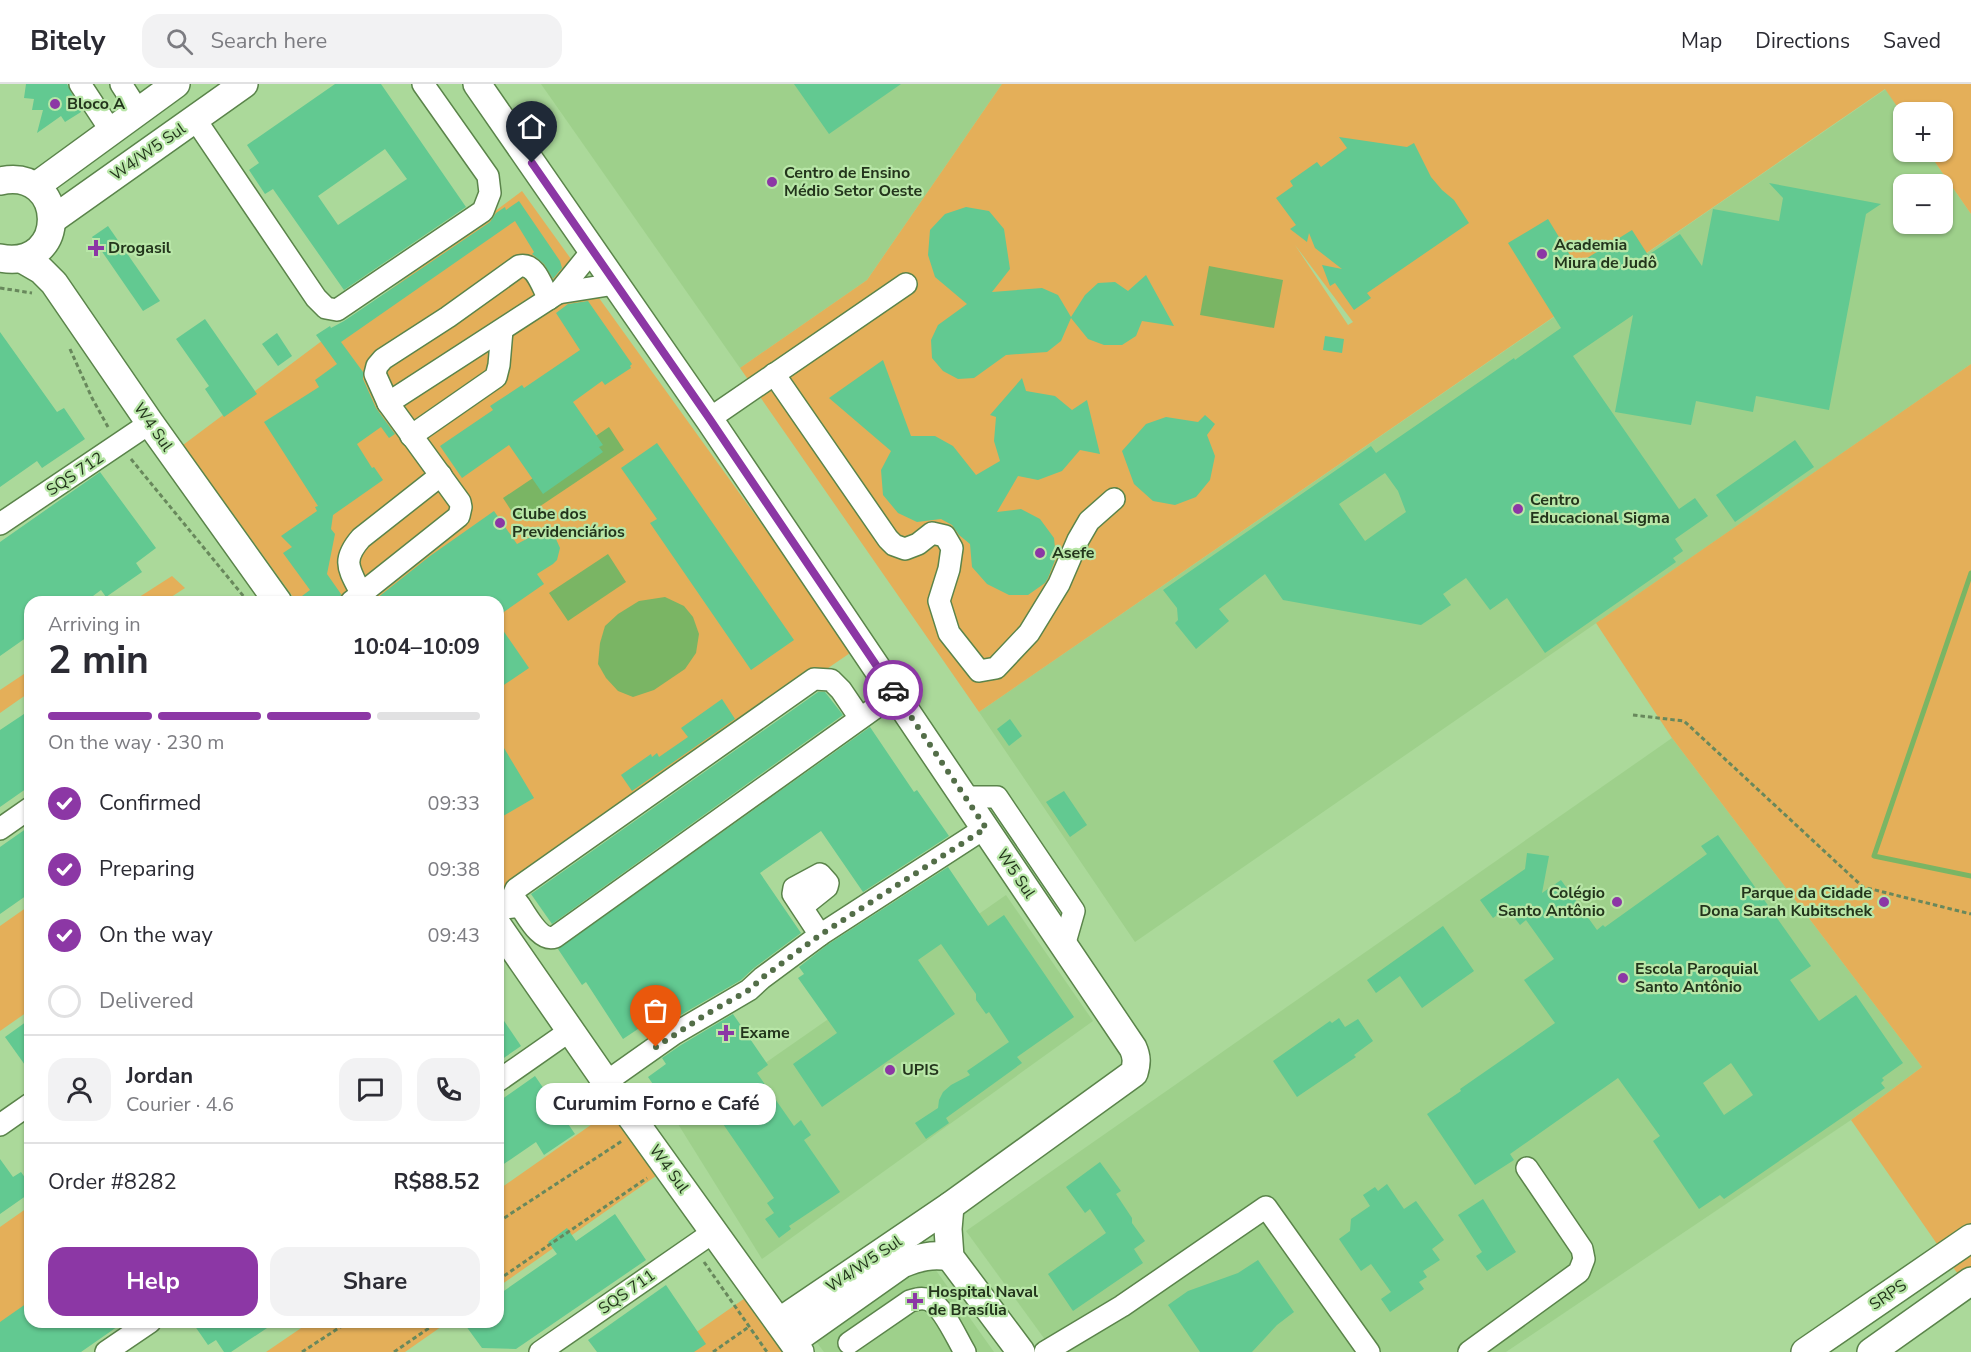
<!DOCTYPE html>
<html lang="en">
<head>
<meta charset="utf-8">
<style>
  :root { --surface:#fff; --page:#f2f2f3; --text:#2b2b33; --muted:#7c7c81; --line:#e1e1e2; --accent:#8c37a5 }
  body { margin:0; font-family:"Nunito Sans",sans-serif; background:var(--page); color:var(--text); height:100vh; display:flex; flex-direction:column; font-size:22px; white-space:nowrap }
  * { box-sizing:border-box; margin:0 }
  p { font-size:20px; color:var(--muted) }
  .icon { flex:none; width:33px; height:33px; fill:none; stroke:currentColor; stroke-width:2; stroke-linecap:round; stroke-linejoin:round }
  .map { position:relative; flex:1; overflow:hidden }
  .sheet { position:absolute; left:24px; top:512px; width:480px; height:732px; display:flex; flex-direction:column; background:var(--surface); border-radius:18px; box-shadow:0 2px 4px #0004 }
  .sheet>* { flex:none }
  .fabs { position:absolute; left:1893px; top:18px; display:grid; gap:12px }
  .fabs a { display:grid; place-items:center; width:60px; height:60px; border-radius:12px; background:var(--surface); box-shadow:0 2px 4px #0004; font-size:30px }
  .pin { position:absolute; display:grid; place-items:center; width:51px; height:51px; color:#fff; margin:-62px -26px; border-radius:50% 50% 50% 0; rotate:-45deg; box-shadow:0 0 6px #0007 }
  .pin .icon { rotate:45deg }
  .courier { position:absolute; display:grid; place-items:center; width:60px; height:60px; margin:-30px; border:4px solid #8c37a5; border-radius:50%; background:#fff; color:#222; box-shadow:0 2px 8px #0007 }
  .bubble { position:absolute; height:42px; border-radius:18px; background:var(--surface); box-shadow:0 2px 4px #0004; font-size:20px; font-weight:700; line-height:42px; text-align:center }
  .overview em { font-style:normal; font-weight:700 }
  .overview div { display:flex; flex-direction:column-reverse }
  .overview { display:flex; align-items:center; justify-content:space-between; height:102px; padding:0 24px }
  h1 { font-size:39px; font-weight:700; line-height:45px }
  .bar { display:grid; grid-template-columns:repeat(4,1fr); gap:9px 6px; align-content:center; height:72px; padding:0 24px }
  .bar i { height:8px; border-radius:4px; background:var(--line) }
  .bar .active { background:var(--accent) }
  .bar p { grid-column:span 4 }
  .line { display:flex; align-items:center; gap:15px; padding:0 24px; border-top:2px solid var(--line) }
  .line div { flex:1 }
  .round { display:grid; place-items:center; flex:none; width:63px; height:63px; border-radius:18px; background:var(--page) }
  ol { padding:0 24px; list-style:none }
  li { display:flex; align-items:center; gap:18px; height:66px }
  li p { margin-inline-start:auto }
  li .icon { padding:6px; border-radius:50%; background:var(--accent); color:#fff; stroke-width:4 }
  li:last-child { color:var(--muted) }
  li i { width:33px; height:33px; border:3px solid var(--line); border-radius:50% }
  .action { display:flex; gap:12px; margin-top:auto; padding:12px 24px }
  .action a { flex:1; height:69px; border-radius:18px; background:var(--accent); color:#fff; font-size:24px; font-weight:700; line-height:69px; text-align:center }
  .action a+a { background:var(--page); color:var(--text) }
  header { display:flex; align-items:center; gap:36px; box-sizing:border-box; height:84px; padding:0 30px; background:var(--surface); border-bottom:2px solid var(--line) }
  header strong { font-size:28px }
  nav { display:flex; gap:33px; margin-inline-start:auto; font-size:21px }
  .search { width:420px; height:54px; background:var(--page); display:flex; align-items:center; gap:15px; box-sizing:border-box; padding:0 21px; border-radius:18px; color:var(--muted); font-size:22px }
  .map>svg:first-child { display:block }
</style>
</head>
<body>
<header>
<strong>Bitely</strong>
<div class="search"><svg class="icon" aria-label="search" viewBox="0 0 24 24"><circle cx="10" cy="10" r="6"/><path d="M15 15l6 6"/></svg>Search here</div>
<nav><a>Map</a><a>Directions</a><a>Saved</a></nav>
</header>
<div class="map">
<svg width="1971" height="1268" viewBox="0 0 1971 1268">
  <rect width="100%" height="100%" fill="#abd99a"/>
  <g fill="#9ed08b" fill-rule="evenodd">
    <path d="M541,0h461l-135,196 -127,88z"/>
    <path d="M1886,5l17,26 1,37h24l43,62v150l-836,578 -156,-230zM1904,100h38v40h-38z"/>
    <path d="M1672,654l250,329 -71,53 -345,232h-452l-88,-121z"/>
    <path d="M1006,811l87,126 -331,238 -84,-135z"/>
    <path d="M930,1178l64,90h-170l-9,-12z"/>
  </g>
  <g fill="#e4af59" fill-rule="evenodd">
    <path d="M1002,0h969v130l-43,-62h14v-40h-38l-1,3 -18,-26 -906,623 -239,-344 127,-88zM1295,161l58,77 -5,3z"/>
    <path d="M522,107l331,460 -349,239 -6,-9v-279l-202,-1 -113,-156z"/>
    <path d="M1971,280v929l-120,-173 71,-53 -250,-329 -76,-115z"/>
    <path d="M172,492l13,12 -20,13h-32z"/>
    <path d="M30,586v22l-30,21v-23z"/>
    <path d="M30,821v105l-30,21v-105z"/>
    <path d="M618,1022l45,65 -165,116v-97z"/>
    <path d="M30,1122v101l-30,21v-101z"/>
    <path d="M748,1212l39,56h-119z"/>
    <path d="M310,1238h138l-43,30h-139z"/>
  </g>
  <g fill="#7ab564">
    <path d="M1209,182l74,14 -9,48 -74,-13z"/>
    <path d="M609,343l15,23 -106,71 -15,-23z"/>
    <path d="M608,470l18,28 -58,39 -19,-28z"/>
    <path d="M665,513l19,9 9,11 6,17 -3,19 -11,16 -31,21 -21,7 -15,-6 -12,-13 -8,-14 2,-21 5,-17 13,-12 21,-13z"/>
  </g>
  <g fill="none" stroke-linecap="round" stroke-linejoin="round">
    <path stroke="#7ab564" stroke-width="5" d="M1971,489l-97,283 97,20"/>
  </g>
  <g fill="#62c991" fill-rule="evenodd">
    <path d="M26,0h41l14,28 -16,10 -4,-6 -24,17 6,-23h-11l2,-11 -10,-1z"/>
    <path d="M335,0h46l85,123 -122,83 -71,-101 -8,5 -16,-24 10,-7 -12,-18zM385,65l22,30 -69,46 -20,-29z"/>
    <path d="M794,0h107l-72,50z"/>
    <path d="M1339,53l68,10 7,-4 17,34 11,13 12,10 15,23 -102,70 4,5 -17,12 -19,-27 -5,3 -8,-21 20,4 -27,-21 -6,-15 -2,9 -17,-13 6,-4 -20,-27 17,-12 -3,-5 27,-19 4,5 26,-19z"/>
    <path d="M1769,99l112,21 -15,10 -37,196 -73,-14 -3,16 -57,-11 -5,24 -76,-13 18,-97 -60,41 106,153 16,-11 13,18 -33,23 8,12 -10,7 3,4 -131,91 -38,-55 -17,12 -24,-32 -23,16 8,11 -30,20 -138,-25 -18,-26 -46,35 10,12 -33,28 -21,-26 3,-3 -1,-12 -14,-18 208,-144 5,7 138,-95 1,2 46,-32 -53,-85 40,-24 28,46 56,-35 16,25 32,-21 22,32 11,-57 66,12 4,-23zM1385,389l13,18 8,21 -41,29 -26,-37z"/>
    <path d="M519,117l41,60 2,7 -9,11 -9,-15 -12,-10 2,-2 -19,-31 -174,121 22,30v7l13,29 19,26 -6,4 -8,-11 -24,17 15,24 2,-1 9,13 -50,35 -2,14 4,5 -8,40 14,20 -2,8h-45l16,-12 -27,-37 9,-6 -11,-11 36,-25 -2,-4 3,-1 -54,-84 55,-35 -4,-7 22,-16 -21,-29 14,-9 1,2 13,-7 146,-99 6,-9 9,-6 1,3z"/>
    <path d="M966,123l23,4 15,18 6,40 -18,23 50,-4 16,7 13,22 14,-22 13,-12 17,-1 13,9 18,-16 28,51 -32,-5 -6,15 -14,9h-18l-16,-6 -17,-21 -10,23 -14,11 -41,3 -32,23 -16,1 -15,-8 -11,-13 -1,-18 7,-15 29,-21 -32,-27 -7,-22 2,-25 15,-16z"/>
    <path d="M108,142l52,75 -17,10 -51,-74z"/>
    <path d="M588,217l44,63 -2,2 1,2 -26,17 -3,-4 -29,21 30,43 -4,2 4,5 -60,42 -34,-49 -47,33 -22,-32 53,-36 -3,-4 32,-21 2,3 56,-38 -24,-37 12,-9z"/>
    <path d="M205,235l52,75 -33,23 -19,-28 4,-3 -33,-47z"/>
    <path d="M0,248l57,80 7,-4 21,31 -43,29 -5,-7 -37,26z"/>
    <path d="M277,249l15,23 -14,10 -16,-22z"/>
    <path d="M1325,252l19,3 -2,14 -19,-3z"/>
    <path d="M883,276l28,76h24l18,10 23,29 24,-14 -6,-20 2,-24 -6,-2 32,-37 4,13 29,5 17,14 15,-10 13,54 -20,-4 -18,21 -24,9 -20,-4 -21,36 24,-3 19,10 14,19 2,20 -8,20 -3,5 -17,12h-19l-22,-11 -15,-17 -2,-23 -11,-9 -7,-10 -11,-6 -24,3 -19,-9 -15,-18 -2,-25 10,-19 -62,-53z"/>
    <path d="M1205,331l10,9 -8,11 8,21 -5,24 -14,17 -21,8 -22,-4 -19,-17 -12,-33 24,-27 20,-7 32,5z"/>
    <path d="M1795,356l19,27 -79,55 -19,-27z"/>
    <path d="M657,359l137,197 -43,30 -101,-147 7,-4 -36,-51z"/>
    <path d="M100,388l56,76 -20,15 6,9 -36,25 -5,-7 -16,12h-55v33l-30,21v-114z"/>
    <path d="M494,427l23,33 23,-12 8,1 8,6 4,9 -3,12 -4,4 -16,10 7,10 -46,32v-14h-126l58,-46z"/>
    <path d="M498,539l31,45 -31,21z"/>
    <path d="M818,608h7l18,23 -291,209 -21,-30z"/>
    <path d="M722,615l13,20 -103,72 -11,-16 30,-21 1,3 5,-4 2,4 29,-20 -7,-9z"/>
    <path d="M30,626v76l-30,21v-77z"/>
    <path d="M1010,635l12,17 -13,10 -12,-17z"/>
    <path d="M870,643l44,65 3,-2 32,46 -86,56 -42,-61 -61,42 41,60 -47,35 -13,12 -74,43 -19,14 -7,-10 -18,12 -37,-57 -4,3 -24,-36z"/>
    <path d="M498,654l36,60 -36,21z"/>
    <path d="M1064,707l23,34 -17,12 -24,-35z"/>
    <path d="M30,742v67l-30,21v-67z"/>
    <path d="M1718,751l93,131 -21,14 29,41 37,-26 47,68 -21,15 2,2 -3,3 4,5 -161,111 -4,-4 -21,14 -46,-68 7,-5 -42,-58 -108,76 4,6 -39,25 -48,-71 34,-23 -1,-2 95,-66 -31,-43 30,-21 -28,-39 -6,5 -13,-17 -14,10 -13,-18 45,-31 2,-16 22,3 -7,37 19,-13 36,50 6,-5 2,2 102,-73 -6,-8zM1731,979l22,32 -29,20 -21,-32z"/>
    <path d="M948,783l40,59 16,-11 70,102 -57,40 5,6 -76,55 3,5 -23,16 -11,-16 23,-15 1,-8 4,-8 8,-7 19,-10 -3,-4 42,-29 -20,-30 -3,2 -10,-14v-6l-35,-50 -23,16 37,54 -133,93 -29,-43 44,-31 -39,-55 6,-4 -5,-7 28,-22z"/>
    <path d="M1443,842l31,45 -52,37 -22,-32 -24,17 -9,-13z"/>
    <path d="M498,928l23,34 -23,16z"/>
    <path d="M733,930l35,51 -11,8 37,53 7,-6 10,15 -7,5 36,52 -51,34 2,3 -12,9 -14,-19 9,-6 -7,-10 7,-5 -64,-93 -5,4 -5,-7 -22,15 -6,-9 -2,1 -22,-32 18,-13 -4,-6 19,-13z"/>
    <path d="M1339,934l6,9 13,-8 15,22 -19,14 2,2 -59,40 -24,-36 57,-40 2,2z"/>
    <path d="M30,935v53l-25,-35z"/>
    <path d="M535,992l40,58 -31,21 -8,-13 -38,26v-66z"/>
    <path d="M0,1075l13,18 8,-5 9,13v8l-30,21z"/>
    <path d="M1100,1078l21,29 -5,3 16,24v5l13,18 -11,8 9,14 -70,48 -25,-37 58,-41 -16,-24 -5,4 -19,-26z"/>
    <path d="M1387,1100l17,25 12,-8 28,39 -12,9 8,11 -17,11 4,6 -8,5 5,7 -34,23 -9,-13 10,-7 -20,-28 -10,7 -22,-32 11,-8 1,-12 19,-13 -7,-11 12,-8 3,4z"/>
    <path d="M1483,1115l33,53 -29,19 -11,-15 6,-4 -24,-37z"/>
    <path d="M615,1130l31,46 -130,89 -34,-1 -19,-26h35v-27l59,-41 -9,-12 19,-14 9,13z"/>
    <path d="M1258,1176l36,52 -17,13 -25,27h-52l-32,-47 20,-14 50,-18z"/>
    <path d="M666,1201l40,59 -12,8h-97l-9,-12z"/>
    <path d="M30,1217v21h94l-43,30h-81v-30z"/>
    <path d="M192,1238h84l-45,30h-7l-8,-12 -8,5z"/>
  </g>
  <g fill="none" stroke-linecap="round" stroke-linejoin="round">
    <g stroke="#5a844a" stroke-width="24">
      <g id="minor">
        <path d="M80,0l31,47"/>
        <path d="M121,0l18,28"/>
        <path d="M195,35l121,179 10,10 11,2 146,-99 7,-18 -2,-17 -65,-92"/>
        <path d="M558,209l57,-9"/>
        <path d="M774,290l114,165 6,6 11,4 13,-5 14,-11 13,3 7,12 -3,21 -10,32 10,32 30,38 17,-3 33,-35 30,-49 19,-44 11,-19 25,-22"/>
        <path d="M388,319l170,-110 34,-42"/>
        <path d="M709,335l197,-135"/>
        <path d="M411,352l85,-59 3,-12 3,-35"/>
        <path d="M0,440l150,-101"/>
        <path d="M361,509c-12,-24 -20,-32 0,-55l80,-63"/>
        <path d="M351,518l108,-86 2,-9 -1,-5 -72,-99 -13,-29 2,-8 6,-7 65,-42 71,-51c17,-4 23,21 30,33"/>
        <path d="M965,713h32l77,114 -10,35"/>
        <path d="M0,745l30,-21"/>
        <path d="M520,822l-7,-10 3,-7 298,-210 17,1 10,10 19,28"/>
        <path d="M498,828l8,-4 14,-2c8,11 20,36 35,31l341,-244"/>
        <path d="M820,851l165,-107"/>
        <path d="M498,997l73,-51"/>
        <path d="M606,998l68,-48 75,-44 13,-12 58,-43 -27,-41 1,-6 26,-14 8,9 -1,4 -25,20"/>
        <path d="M0,1041l30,-21"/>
        <path d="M849,1259l61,-42c6,-2 12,-4 19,-1 14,6 28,39 36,52"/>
        <path d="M106,1268l44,-30"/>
        <path d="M540,1268l175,-121"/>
        <path d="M1045,1268l77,-46 144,-99 103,145"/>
        <path d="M1469,1268l110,-80 5,-13 -2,-10 -55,-81"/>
      </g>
    </g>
    <g stroke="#5a844a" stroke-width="30">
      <g id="major">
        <path d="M477,0l232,335 424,629c4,9 4,15 1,25l-184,133 -171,116"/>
        <path d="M0,97c67,-15 70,90 0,77"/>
        <path d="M36,102l140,-102"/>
        <path d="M52,136l192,-136"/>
        <path d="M22,175l19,11 13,13 96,140 128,179"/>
        <path d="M498,842l108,156 194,270"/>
        <path d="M950,1122l-2,23 2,28 71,95"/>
        <path d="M793,1257l109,-77c17,-7 30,-10 48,-7"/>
        <path d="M1805,1268l166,-114"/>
        <path d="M1871,1268l100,-71"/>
      </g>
    </g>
    <g stroke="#68885c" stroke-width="3" stroke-dasharray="4.5 3" stroke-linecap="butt">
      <path d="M0,204l32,5"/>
      <path d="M70,265l22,49 16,29"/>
      <path d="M131,375l114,139"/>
      <path d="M1633,631l51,6 179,166 108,27"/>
      <path d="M498,1138l124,-81"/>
      <path d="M704,1178l63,90"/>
      <path d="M498,1196l149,-102"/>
      <path d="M302,1268l46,-30"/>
      <path d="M394,1268l44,-30"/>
      <path d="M713,1268l37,-26"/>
    </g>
    <use href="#minor" stroke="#fff" stroke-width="21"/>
    <use href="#major" stroke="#fff" stroke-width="27"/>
  </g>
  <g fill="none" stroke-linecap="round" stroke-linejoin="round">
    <path stroke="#536e48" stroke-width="6" stroke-dasharray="0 10.8" d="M656,963l49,-32 44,-25 13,-12 58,-43 166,-107 -93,-138"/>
    <path stroke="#8c37a5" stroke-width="8" d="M532,79l177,255 184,272"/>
  </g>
  <g fill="#8c37a5" stroke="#b8e6a7" stroke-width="2">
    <circle cx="55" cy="20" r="6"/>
    <circle cx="772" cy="98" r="6"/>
    <path d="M93 155h6v6h6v6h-6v6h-6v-6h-6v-6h6z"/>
    <circle cx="1542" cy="170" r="6"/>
    <circle cx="1518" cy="425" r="6"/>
    <circle cx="500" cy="439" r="6"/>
    <circle cx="1040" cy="469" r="6"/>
    <circle cx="1617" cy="818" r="6"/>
    <circle cx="1884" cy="818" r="6"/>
    <circle cx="1623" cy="894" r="6"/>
    <path d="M723 940h6v6h6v6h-6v6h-6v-6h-6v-6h6z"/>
    <circle cx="890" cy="986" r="6"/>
    <path d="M912 1208h6v6h6v6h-6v6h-6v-6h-6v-6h6z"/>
  </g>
  <g text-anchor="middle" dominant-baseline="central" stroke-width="4.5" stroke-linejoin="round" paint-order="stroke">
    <g font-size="16" font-weight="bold" fill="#23351c" stroke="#b8e6a7" text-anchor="start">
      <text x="67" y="20">Bloco A</text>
      <text x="784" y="89">Centro de Ensino<tspan x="784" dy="18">Médio Setor Oeste</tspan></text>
      <text x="1554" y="161">Academia<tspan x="1554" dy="18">Miura de Judô</tspan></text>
      <text x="108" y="164">Drogasil</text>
      <text x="1530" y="416">Centro<tspan x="1530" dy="18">Educacional Sigma</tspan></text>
      <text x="512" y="430">Clube dos<tspan x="512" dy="18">Previdenciários</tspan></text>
      <text x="1052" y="469">Asefe</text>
      <text x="1605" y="809" text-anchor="end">Colégio<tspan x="1605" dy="18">Santo Antônio</tspan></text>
      <text x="1872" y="809" text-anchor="end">Parque da Cidade<tspan x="1872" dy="18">Dona Sarah Kubitschek</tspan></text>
      <text x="1635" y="885">Escola Paroquial<tspan x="1635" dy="18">Santo Antônio</tspan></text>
      <text x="740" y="949">Exame</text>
      <text x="902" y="986">UPIS</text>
      <text x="928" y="1208">Hospital Naval<tspan x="928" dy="18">de Brasília</tspan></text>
    </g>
    <g font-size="16" fill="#23351c" stroke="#b8e6a7">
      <text transform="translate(148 68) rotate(-35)">W4/W5 Sul</text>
      <text transform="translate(153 343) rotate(55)">W4 Sul</text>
      <text transform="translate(75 390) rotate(-34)">SQS 712</text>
      <text transform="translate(1016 790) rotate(56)">W5 Sul</text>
      <text transform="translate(669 1085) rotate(54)">W4 Sul</text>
      <text transform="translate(864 1180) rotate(-34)">W4/W5 Sul</text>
      <text transform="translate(627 1208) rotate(-35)">SQS 711</text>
      <text transform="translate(1888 1211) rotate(-34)">SRPS</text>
    </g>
  </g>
</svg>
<div class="fabs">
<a>+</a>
<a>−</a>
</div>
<div class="pin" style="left:656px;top:963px;background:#ea580c"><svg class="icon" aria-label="bag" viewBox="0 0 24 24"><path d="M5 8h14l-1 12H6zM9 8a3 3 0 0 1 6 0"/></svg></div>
<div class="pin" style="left:532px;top:79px;background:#1f2937"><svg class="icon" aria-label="home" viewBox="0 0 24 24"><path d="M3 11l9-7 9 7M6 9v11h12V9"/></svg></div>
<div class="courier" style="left:893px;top:606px"><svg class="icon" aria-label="car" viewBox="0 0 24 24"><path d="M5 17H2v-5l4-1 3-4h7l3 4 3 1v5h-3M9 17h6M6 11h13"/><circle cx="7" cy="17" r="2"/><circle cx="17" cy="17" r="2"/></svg></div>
<div class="bubble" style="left:536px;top:999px;width:240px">Curumim Forno e Café</div>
<section class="sheet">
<div class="overview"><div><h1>2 min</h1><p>Arriving in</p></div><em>10:04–10:09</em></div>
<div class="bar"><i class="active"></i><i class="active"></i><i class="active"></i><i></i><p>On the way · 230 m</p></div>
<ol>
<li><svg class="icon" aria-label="check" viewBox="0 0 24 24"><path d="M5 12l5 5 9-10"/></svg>Confirmed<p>09:33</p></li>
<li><svg class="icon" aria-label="check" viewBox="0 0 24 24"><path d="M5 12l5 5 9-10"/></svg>Preparing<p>09:38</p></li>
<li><svg class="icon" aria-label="check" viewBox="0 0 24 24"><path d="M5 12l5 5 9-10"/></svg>On the way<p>09:43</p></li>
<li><i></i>Delivered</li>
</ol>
<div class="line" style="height:108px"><a class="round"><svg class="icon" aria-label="person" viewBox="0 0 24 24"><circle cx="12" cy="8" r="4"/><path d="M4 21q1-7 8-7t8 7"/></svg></a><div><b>Jordan</b><p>Courier · 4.6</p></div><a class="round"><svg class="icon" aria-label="chat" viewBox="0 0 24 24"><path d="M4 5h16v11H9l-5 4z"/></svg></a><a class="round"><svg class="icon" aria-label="phone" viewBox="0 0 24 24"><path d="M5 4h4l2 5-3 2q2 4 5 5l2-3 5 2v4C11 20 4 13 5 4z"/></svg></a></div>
<div class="line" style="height:78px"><div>Order #8282</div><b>R$88.52</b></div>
<div class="action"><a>Help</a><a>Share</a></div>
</section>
</div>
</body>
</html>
